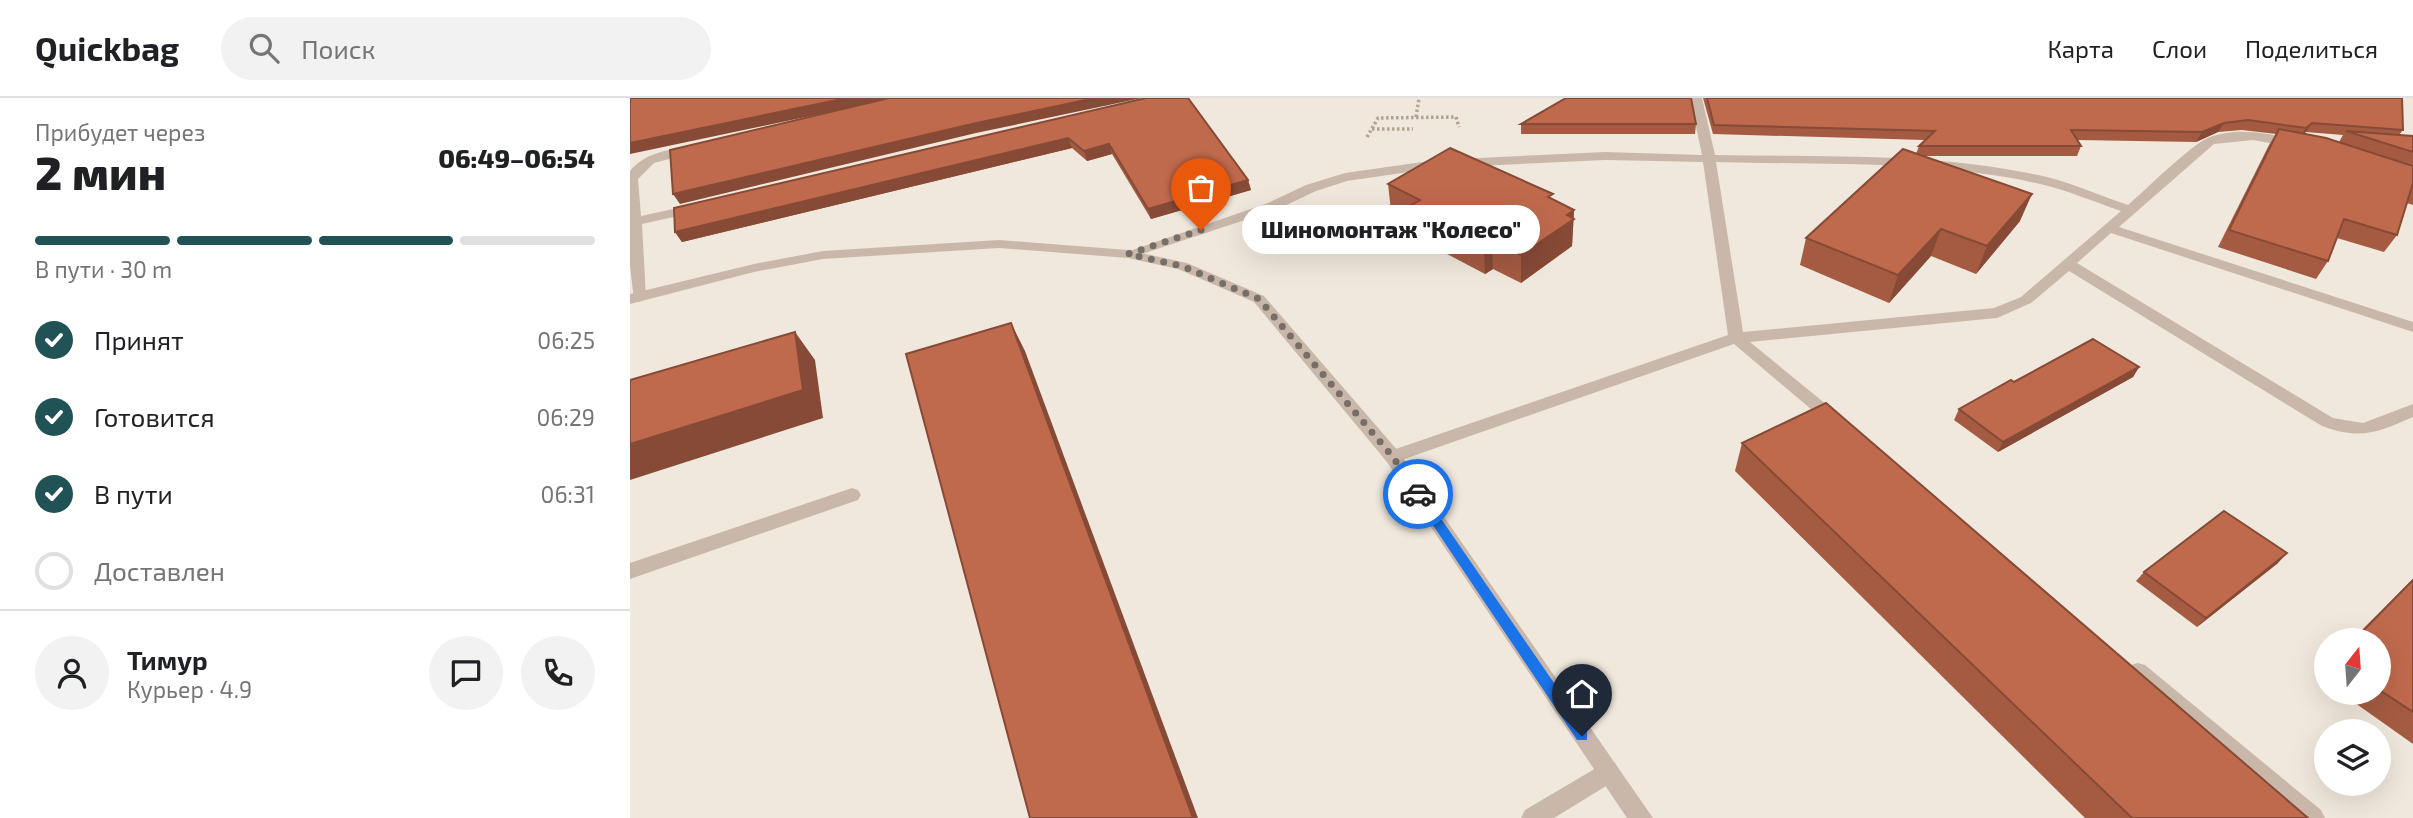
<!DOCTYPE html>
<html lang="ru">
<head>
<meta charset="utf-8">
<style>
  :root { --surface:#fff; --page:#f2f2f2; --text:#202124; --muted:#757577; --line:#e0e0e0; --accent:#215256 }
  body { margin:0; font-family:"Exo 2",sans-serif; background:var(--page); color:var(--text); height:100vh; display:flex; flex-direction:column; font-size:26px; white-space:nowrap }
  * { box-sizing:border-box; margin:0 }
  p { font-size:23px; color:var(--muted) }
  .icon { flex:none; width:38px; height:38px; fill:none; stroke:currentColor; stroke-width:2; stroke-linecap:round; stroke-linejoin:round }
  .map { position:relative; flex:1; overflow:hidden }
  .sheet { display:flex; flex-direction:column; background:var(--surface); width:630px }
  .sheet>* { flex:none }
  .needle { width:46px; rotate:17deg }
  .controls { position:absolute; left:1684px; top:530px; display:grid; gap:14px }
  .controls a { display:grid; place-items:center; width:77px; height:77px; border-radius:50%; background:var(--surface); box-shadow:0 7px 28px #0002; font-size:35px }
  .pin { position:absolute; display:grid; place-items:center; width:60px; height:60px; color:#fff; margin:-72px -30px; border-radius:50% 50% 50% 0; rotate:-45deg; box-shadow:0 0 7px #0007 }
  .pin .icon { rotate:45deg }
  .courier { position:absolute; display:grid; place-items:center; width:70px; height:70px; margin:-35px; border:5px solid #1a73e8; border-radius:50%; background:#fff; color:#222; box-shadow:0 2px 9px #0007 }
  .bubble { position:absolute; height:49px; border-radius:24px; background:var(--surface); box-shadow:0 7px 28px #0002; font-size:23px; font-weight:800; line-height:49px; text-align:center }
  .summary em { font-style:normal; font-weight:800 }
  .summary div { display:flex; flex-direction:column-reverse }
  .summary { display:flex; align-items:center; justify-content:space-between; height:119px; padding:0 35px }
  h1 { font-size:46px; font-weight:800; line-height:52px }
  .bar { display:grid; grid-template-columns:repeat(4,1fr); gap:10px 7px; align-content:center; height:84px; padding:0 35px }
  .bar i { height:9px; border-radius:5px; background:var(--line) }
  .bar .on { background:var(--accent) }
  .bar p { grid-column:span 4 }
  .line { display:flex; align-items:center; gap:18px; padding:0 35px; border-top:2px solid var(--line) }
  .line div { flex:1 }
  .round { display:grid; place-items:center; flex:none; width:74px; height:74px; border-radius:37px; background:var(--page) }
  ol { padding:0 35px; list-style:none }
  li { display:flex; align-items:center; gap:21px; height:77px }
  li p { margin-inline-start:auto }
  li .icon { padding:7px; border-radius:50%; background:var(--accent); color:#fff; stroke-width:4 }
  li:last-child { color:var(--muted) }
  li i { width:38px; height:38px; border:4px solid var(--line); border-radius:50% }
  header { display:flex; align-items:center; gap:42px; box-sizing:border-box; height:98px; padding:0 35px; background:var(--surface); border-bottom:2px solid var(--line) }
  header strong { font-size:33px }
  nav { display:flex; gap:38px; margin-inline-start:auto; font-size:24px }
  .search { width:490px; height:63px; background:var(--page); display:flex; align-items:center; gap:18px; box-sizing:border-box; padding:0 24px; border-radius:38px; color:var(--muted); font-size:26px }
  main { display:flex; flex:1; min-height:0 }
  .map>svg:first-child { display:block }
</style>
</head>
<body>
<header>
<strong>Quickbag</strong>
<div class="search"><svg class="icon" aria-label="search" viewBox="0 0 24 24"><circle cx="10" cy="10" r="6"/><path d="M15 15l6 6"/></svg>Поиск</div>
<nav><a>Карта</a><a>Слои</a><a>Поделиться</a></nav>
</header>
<main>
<section class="sheet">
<div class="summary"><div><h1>2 мин</h1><p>Прибудет через</p></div><em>06:49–06:54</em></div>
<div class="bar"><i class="on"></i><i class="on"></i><i class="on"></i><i></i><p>В пути · 30 m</p></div>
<ol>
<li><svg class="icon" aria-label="check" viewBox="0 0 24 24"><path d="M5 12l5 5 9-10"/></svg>Принят<p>06:25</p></li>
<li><svg class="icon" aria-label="check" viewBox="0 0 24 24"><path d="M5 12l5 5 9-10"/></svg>Готовится<p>06:29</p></li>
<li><svg class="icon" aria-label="check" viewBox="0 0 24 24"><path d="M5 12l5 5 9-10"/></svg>В пути<p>06:31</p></li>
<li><i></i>Доставлен</li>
</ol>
<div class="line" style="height:126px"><a class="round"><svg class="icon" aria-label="person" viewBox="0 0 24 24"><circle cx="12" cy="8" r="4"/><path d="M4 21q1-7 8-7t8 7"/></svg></a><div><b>Тимур</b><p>Курьер · 4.9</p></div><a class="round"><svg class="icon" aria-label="chat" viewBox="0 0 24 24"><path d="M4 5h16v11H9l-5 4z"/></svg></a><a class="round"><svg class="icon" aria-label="phone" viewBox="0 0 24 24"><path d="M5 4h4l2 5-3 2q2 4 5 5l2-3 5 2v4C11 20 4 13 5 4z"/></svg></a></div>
</section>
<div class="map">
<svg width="1783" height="720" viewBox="0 0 1783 720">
  <rect width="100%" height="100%" fill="#f1e8dd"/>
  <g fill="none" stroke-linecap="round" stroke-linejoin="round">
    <g stroke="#b4a294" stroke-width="3.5" stroke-dasharray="2.5 2.5" stroke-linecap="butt">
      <path d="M786,19l3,-19"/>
      <path d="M742,31h41"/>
      <path d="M737,39l11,-19 78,-1 3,10"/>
    </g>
    <g fill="#c9b8aa" fill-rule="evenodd">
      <path d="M1060,0h12l13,57c110,2 224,-3 332,22 27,7 54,19 81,28 16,-14 64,-61 80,-67 30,-12 63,-4 92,3l2,3 -6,4 -43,-8 -39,4 -95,83 294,95v10l-302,-99 -34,30 256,155 30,5 50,-19v13c-36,16 -53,23 -91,9l-253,-155 -38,32 -34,15 -247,24 93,76 2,4 -8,6 -6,-2 -97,-82 -341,119 -6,-1 -3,-5 3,-5 341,-117 -25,-173 -98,-2 -169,8 -89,13 -31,10 -38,18 -145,48 -5,1 -7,-4 147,-51 38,-18 39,-12 91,-13 169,-8 97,3zM1086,64c107,3 219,-2 324,22 27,6 54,18 81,27l-100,86 -27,11 -251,24z"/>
      <path d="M62,47l4,1v6l-42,11 -16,16 3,37 55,-12 7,4 -2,3 -59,13 4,73 -7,5 -5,-2 -4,-34v-95c15,-19 40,-21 62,-26z"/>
      <path d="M222,390l6,2 3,5 -3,5 -228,79v-16z"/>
      <path d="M1508,565l7,2 176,145 4,8h-30l-164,-139 -4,-7 4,-7z"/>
      <path d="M978,663l8,3 3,8 -3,8 -62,38h-33l4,-8z"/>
    </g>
    <path fill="#c9b8aa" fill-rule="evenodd" d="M369,142l129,10 59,13 77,33 135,156 254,366h-26l-240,-356 -133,-160 -76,-33 -50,-11 -129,-10 -176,11 -69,13 -124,32v-10l124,-30 69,-13z"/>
  </g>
  <g fill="#a55b42" fill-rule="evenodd">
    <path d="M516,0l102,82 3,10 -100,29 -39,-65 -25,7 -15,-13 -390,94 -7,-10z"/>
    <path d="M1073,0h699l1,32 -4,5 14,1v69l-6,-2 -10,32 -13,17 -47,-14 -9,23 -12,18 -98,-32 51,-102 7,-11 -34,-4 -24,2 -22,10 -119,-2 4,6 -4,10h-154l97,65 -44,53 -45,-18 -42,47 -89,-38 6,-27 110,-84 3,-8 6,-6 -212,-6zM1676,34l37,3 -4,7 -35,-8z"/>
    <path d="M891,26h175l-1,10h-174z"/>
    <path d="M758,86l165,16 21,10 -2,36 -51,37 -28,-14 -8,5 -74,-39 -2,-14 -18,-10z"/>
    <path d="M1509,269l-6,10 -135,75 -44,-32 5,-11 55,-27z"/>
    <path d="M1112,345l566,375h-223l-350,-347z"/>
    <path d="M1648,465l-81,64 -61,-46 8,-9z"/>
    <path d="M1783,481v165l-72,-51h37v-53h-26z"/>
    <path d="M1696,569v16l-10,-7z"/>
  </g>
  <g fill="#864a36">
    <path d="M217,0h49l-266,56v-11z"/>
    <path d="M465,0h47l-166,35 -296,71 -7,-10 299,-70z"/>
    <path d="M1594,25l-6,9 -22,10 6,-10z"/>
    <path d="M1682,25l-6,9 -6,5 6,-9z"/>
    <path d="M438,40l4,10 -390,94 -7,-10z"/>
    <path d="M479,46l3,10 -25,7 -3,-10z"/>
    <path d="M618,82l3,10 -100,29 -3,-10z"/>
    <path d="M1402,96l-12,27 -44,53 11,-28z"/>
    <path d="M944,112l-2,36 -51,37v-28l46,-40z"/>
    <path d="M1311,131l-10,27 -42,47 9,-28z"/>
    <path d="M862,143l1,28 -8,5 -1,-27z"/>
    <path d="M381,225l14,28 173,467h-5z"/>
    <path d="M165,234l20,28 8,58 -193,62v-36z"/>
    <path d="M1509,269l-6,10 -135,75 5,-10z"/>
    <path d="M1657,455l-9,10 -81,64 9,-9z"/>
  </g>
  <g fill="#c06a4d" stroke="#864a36" stroke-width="2">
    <path d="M0,0h217l-217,45z"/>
    <path d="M259,0h206l-123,26 -299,70 -3,-44z"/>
    <path d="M516,0h42l60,82 -100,29 -39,-65 -25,7 -16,-13 -393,94 -1,-24z"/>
    <path d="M936,0h125l5,26h-175z"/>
    <path d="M1077,0h695l1,32 -91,-7 -6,5 -58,-8 -24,3 -22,9 -131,-2 10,16h-162l16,-15 -221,-6z"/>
    <path d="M1649,31l47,9 87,28v17l-16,52 -53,-16 -16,42 -99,-31z"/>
    <path d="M1716,33l67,5v16z"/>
    <path d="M820,50l103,46 -5,3 26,13 -7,5 7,4 -53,36 -29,-14 -8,6 -76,-40 12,-7 -32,-16z"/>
    <path d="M1273,51l129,45 -45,52 -46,-17 -43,46 -92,-37z"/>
    <path d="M381,225l182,495h-163l-124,-464z"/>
    <path d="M165,234l8,58 -173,54v-64z"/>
    <path d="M1463,241l46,28 -136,75 -44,-33 52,-29 3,2z"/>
    <path d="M1196,305l482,415h-176l-390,-375z"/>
    <path d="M1594,413l63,42 -81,65 -62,-46z"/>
    <path d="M1783,482v132l-35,-23v-49h-24z"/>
  </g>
  <path fill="#1a73e8" d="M788,392l4,1 165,240v9h-10l-163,-243 -2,-3z"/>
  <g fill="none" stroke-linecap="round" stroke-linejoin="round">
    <path stroke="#776e68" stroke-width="7" stroke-dasharray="0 12.6" d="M571,132l-73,24 54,12 77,33 134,158 25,37"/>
  </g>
</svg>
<div class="controls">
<a><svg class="needle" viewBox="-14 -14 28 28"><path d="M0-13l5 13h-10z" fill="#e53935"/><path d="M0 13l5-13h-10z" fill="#757577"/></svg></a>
<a><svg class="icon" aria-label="layers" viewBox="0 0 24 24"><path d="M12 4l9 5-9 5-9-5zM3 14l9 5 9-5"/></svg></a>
</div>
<div class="pin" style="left:571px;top:132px;background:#ea580c"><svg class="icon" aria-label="bag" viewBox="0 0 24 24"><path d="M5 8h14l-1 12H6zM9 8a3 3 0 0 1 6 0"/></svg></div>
<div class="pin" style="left:952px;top:638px;background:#1f2937"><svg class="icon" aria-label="home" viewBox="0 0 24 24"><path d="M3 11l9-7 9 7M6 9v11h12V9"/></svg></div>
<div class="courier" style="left:788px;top:396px"><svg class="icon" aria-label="car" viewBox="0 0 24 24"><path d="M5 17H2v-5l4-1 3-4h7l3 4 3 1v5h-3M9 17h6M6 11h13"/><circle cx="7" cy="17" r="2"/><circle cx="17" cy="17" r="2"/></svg></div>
<div class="bubble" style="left:612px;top:107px;width:298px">Шиномонтаж &quot;Колесо&quot;</div>
</div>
</main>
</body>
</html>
